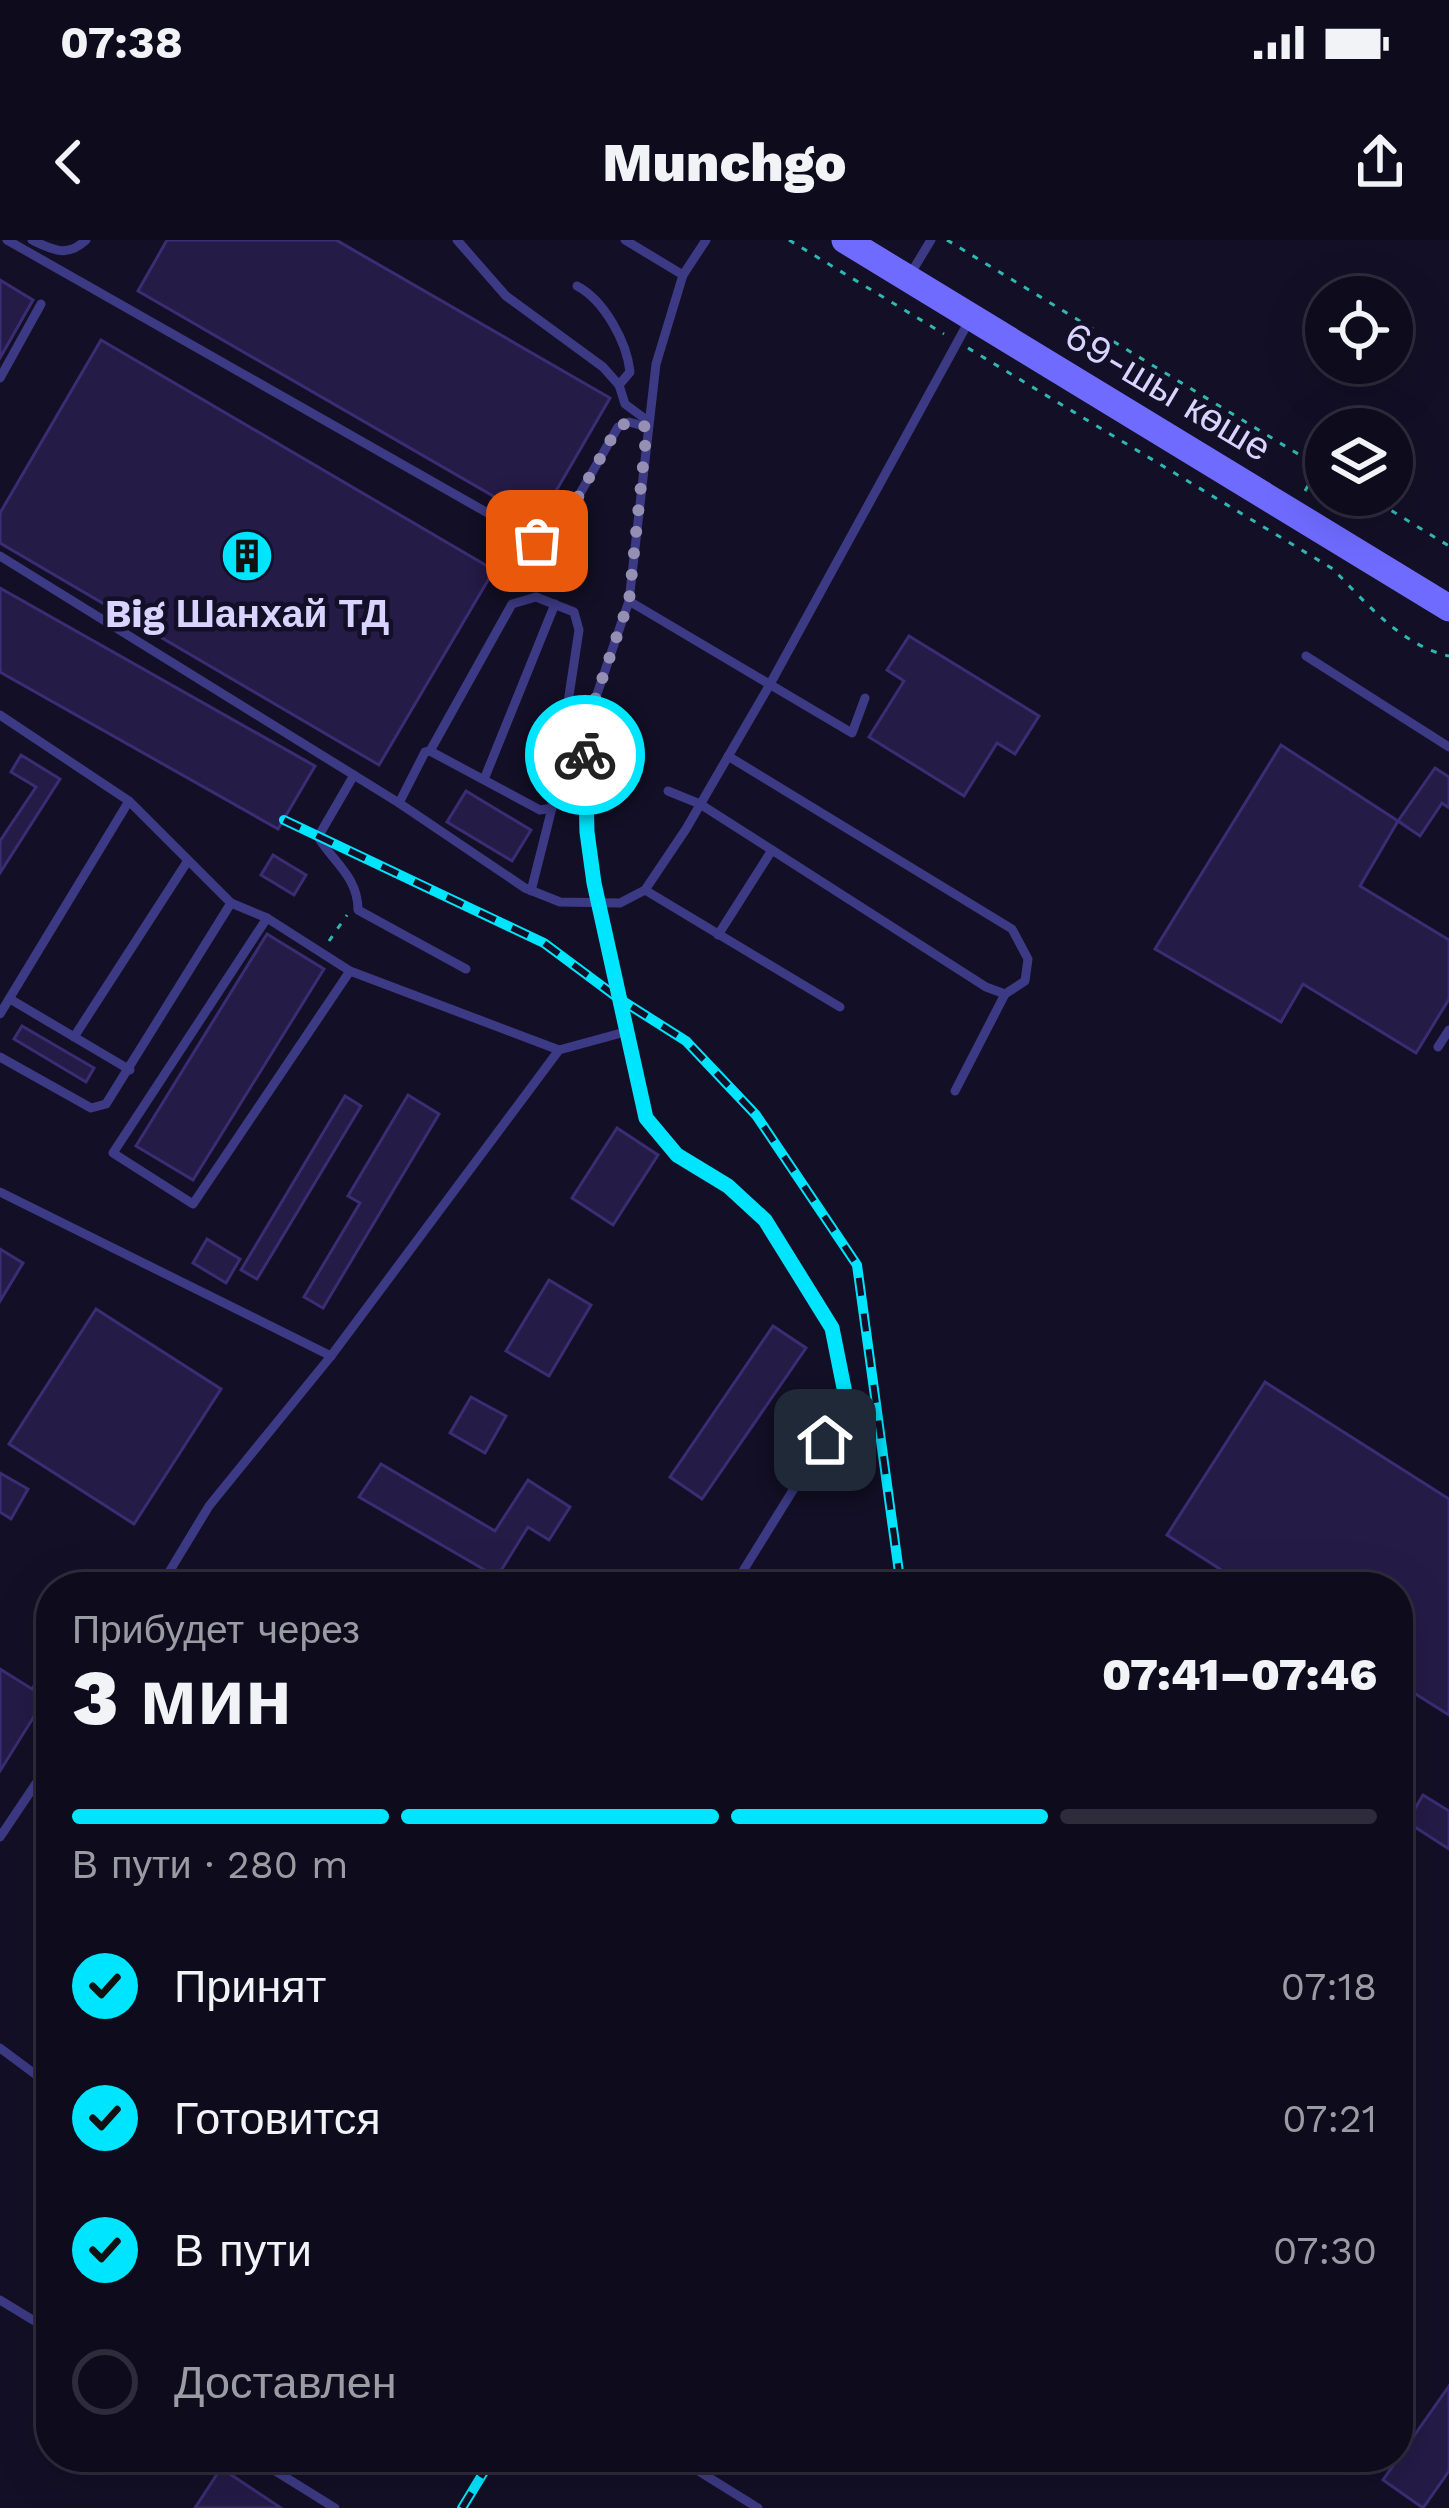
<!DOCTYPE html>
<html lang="ru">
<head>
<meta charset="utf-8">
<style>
  :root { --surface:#0e0b1c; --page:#1c1929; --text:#f1f3f6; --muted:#9b9ba3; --line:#2e2b3b; --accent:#00e5ff }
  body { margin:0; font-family:"Work Sans",sans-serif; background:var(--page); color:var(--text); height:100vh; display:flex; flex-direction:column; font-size:45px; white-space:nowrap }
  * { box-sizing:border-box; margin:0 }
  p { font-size:39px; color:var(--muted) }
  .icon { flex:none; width:66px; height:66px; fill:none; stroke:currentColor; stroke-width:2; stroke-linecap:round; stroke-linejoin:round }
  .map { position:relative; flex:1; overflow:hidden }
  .details { position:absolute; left:36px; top:1332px; width:1377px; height:900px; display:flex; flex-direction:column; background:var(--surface); border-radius:48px; box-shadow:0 12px 48px #0002,0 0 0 3px var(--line) }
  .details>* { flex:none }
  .controls { position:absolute; left:1305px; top:36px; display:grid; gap:24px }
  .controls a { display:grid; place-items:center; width:108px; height:108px; border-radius:50%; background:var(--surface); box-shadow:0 12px 48px #0002,0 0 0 3px var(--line); font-size:60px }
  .pin { position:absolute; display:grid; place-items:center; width:102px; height:102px; color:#fff; margin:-51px; border-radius:24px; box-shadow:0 6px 18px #0006 }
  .courier { position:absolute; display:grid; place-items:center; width:120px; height:120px; margin:-60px; border:9px solid #00e5ff; border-radius:50%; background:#fff; color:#222; box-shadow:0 3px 15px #0007 }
  .headline em { font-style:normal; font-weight:800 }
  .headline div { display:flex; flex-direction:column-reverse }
  .headline { display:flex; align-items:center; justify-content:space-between; height:204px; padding:0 36px }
  h1 { font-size:78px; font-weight:800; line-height:90px }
  .bar { display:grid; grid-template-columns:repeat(4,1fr); gap:18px 12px; align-content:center; height:144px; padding:0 36px }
  .bar i { height:15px; border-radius:9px; background:var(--line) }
  .bar .current { background:var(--accent) }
  .bar p { grid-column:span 4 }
  ol { padding:0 36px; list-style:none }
  li { display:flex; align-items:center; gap:36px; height:132px }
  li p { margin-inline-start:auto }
  li .icon { padding:12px; border-radius:50%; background:var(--accent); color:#111; stroke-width:4 }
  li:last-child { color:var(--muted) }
  li i { width:66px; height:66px; border:6px solid var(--line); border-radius:50% }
  .status { display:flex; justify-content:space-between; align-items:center; height:84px; padding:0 60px; background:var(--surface); direction:ltr }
  .status svg { height:33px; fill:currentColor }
  header { display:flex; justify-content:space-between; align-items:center; height:156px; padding:0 36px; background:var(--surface); font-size:54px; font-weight:800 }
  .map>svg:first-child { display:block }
</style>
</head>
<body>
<div class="status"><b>07:38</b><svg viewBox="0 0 49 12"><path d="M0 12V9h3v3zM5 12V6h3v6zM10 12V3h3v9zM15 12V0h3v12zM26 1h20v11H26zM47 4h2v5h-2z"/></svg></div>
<header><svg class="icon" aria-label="back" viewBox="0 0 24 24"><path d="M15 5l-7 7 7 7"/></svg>Munchgo<svg class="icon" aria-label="share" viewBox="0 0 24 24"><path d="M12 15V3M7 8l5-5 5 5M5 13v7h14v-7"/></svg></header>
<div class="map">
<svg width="1449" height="2268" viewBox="0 0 1449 2268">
  <rect width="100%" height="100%" fill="#130f26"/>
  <g fill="#241b47" stroke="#3b2d73" stroke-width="3">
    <path d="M167,0h169l274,158 -72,124 -400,-231z"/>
    <path d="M0,40l33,20 -33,58z"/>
    <path d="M101,100l393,230 -115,195 -379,-222v-30z"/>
    <path d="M0,348l315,178 -37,63 -278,-157z"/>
    <path d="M909,396l130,80 -24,38 -18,-11 -33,53 -95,-59 35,-56 -17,-11z"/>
    <path d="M1281,505l117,76 -38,65 89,54v59l-33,54 -113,-69 -22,38 -126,-73z"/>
    <path d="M21,515l39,24 -60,94v-32l36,-54 -25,-15z"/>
    <path d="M1435,528l14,9v31l-7,-5 -22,33 -22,-15z"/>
    <path d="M466,551l65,39 -19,31 -65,-39z"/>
    <path d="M273,615l33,20 -12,20 -33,-20z"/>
    <path d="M267,694l57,35 -131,211 -57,-34z"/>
    <path d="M22,786l72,42 -8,14 -72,-43z"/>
    <path d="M408,855l31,19 -116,194 -19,-11 56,-94 -12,-7z"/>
    <path d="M345,856l16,10 -104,173 -16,-9z"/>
    <path d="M617,888l41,27 -45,70 -41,-27z"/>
    <path d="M207,999l33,20 -14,24 -33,-20z"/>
    <path d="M0,1009l23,14 -23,38z"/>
    <path d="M549,1040l42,25 -42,71 -43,-25z"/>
    <path d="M96,1069l125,80 -87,135 -125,-80z"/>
    <path d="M773,1086l33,22 -104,151 -32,-22z"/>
    <path d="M1265,1142l184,117v216l-51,-32v-96h-150l-81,-52z"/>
    <path d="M471,1157l35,19 -21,37 -35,-20z"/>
    <path d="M381,1224l114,67 33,-51 42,27 -21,33 -21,-13 -31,50 -138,-80z"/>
    <path d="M0,1233l28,16 -17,30 -11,-7z"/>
    <path d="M51,1419v71l-18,-12 -33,53v-102l32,20z"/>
    <path d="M1423,1555l26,16v38l-42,-27z"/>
    <path d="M1449,2146v85l-26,37 -40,-28z"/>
    <path d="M221,2228l60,40h-86z"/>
  </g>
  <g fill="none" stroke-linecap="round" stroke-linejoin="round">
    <g stroke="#2fb8b0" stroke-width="3" stroke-dasharray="6 9" stroke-linecap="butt">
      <path d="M789,0l155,94"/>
      <path d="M947,0l379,231"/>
      <path d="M968,108l365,221c32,33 69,77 116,87"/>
      <path d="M1305,251l13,-23"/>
      <path d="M1366,255l83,51"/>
      <path d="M561,306l4,37 -2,6"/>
      <path d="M329,701l18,-26"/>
    </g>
    <g stroke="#3d3a85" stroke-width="9">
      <path d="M7,0l530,301 10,-1 11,-8 60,-105 11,-5 18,5"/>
      <path d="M32,0c21,10 35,18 54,0"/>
      <path d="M457,0l49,56 97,71 16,18 6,19 23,17"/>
      <path d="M625,0l58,35"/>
      <path d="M706,0l-23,35 -27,89 -27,237 -42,122 -4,55 4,54 21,126 37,160 32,37 51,32 37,33 66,107 16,76 -114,184"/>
      <path d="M911,33l20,-33"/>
      <path d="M577,46c27,14 50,56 53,86l-11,13"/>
      <path d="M0,138l41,-74"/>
      <path d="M0,316l399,247 26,-51 5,-1 110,59 12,-2 -21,83"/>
      <path d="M629,361l223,132 13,-35"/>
      <path d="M1306,416l143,91"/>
      <path d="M0,475l129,86 102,102 36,15"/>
      <path d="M430,511l82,-147 24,-7 38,15 5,18 -27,178"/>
      <path d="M354,535l-36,62c16,26 40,40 40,73l108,59"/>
      <path d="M485,537l70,-173"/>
      <path d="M668,551l32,13 286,183 19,7 20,-13 3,-22 -16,-30 -284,-173"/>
      <path d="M399,563l126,85 35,14 60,1 25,-13 41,-61 83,-143 200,-365"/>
      <path d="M645,650l195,117"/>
      <path d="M718,695l54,-85"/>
      <path d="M350,731l-157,233 -80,-51 154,-235 83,53 209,79"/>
      <path d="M10,759l120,71"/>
      <path d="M0,774l129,-213"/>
      <path d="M74,797l113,-175"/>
      <path d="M1438,807l11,-17"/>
      <path d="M0,817l91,51 15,-4 125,-201"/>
      <path d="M955,851l50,-97"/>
      <path d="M0,952l331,164"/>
      <path d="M160,1347l49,-81 122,-150 228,-306 66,-18"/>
      <path d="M0,1597l51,-76"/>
      <path d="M0,1808l51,38"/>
      <path d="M0,2060l51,31"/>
      <path d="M253,2217l82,51"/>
      <path d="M676,2217l82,51"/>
    </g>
    <path stroke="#6f6bff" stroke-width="27" d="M845,0l604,368"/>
    <g stroke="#00e5ff" stroke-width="10">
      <g id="rail">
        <path d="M284,580l260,123 74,55 68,43 70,74 101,150 44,322"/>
        <path d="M462,2268l31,-51"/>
      </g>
    </g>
    <use href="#rail" stroke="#130f26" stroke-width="6" stroke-dasharray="18" stroke-linecap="butt"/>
  </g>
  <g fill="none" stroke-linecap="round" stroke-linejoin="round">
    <path stroke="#948fb3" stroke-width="12" stroke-dasharray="0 21.6" d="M537,301l11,-1 10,-8 60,-105 11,-5 18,5 -18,174 -42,122 -2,32"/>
    <path stroke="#00e5ff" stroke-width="15" d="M585,515l2,77 7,51 52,235 31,37 51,31 37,34 67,108 15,75 -22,37"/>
  </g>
  <defs>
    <g id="building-disc" transform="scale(2.7)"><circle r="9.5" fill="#00e5ff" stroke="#130f26"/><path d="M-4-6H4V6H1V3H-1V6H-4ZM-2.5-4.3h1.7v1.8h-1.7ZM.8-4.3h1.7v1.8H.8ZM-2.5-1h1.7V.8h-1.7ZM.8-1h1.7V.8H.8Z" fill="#111"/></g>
  </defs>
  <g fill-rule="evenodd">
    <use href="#building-disc" x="247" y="316"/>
  </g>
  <g text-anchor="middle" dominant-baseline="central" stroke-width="9" stroke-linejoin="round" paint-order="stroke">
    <g font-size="39" fill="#d9d4ff" stroke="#130f26">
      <text transform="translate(1168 151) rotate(31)">69-шы көше</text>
    </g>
    <g font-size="39" font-weight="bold" fill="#d9d4ff" stroke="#130f26">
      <text x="247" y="373">Big Шанхай ТД</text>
    </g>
  </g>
</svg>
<div class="controls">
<a><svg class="icon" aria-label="locate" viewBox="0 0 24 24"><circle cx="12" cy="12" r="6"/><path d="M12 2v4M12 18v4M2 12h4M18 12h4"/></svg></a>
<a><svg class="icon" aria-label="layers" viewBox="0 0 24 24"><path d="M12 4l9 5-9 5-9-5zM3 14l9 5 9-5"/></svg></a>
</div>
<div class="pin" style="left:537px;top:301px;background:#ea580c"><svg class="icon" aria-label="bag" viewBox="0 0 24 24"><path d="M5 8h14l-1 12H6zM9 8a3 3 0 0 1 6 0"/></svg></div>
<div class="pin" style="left:825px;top:1200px;background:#1f2937"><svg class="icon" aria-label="home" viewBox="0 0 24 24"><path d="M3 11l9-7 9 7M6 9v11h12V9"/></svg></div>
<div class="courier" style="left:585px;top:515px"><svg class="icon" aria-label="bike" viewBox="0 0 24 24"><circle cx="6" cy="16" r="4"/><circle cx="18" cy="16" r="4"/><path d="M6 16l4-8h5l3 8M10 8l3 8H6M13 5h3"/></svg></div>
<section class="details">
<div class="headline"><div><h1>3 мин</h1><p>Прибудет через</p></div><em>07:41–07:46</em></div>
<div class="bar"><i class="current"></i><i class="current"></i><i class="current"></i><i></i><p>В пути · 280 m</p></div>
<ol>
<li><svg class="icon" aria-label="check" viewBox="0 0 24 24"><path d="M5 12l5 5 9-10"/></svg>Принят<p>07:18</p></li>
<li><svg class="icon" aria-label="check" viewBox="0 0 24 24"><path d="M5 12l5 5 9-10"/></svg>Готовится<p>07:21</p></li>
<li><svg class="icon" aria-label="check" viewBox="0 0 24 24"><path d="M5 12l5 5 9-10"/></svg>В пути<p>07:30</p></li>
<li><i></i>Доставлен</li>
</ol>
</section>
</div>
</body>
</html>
